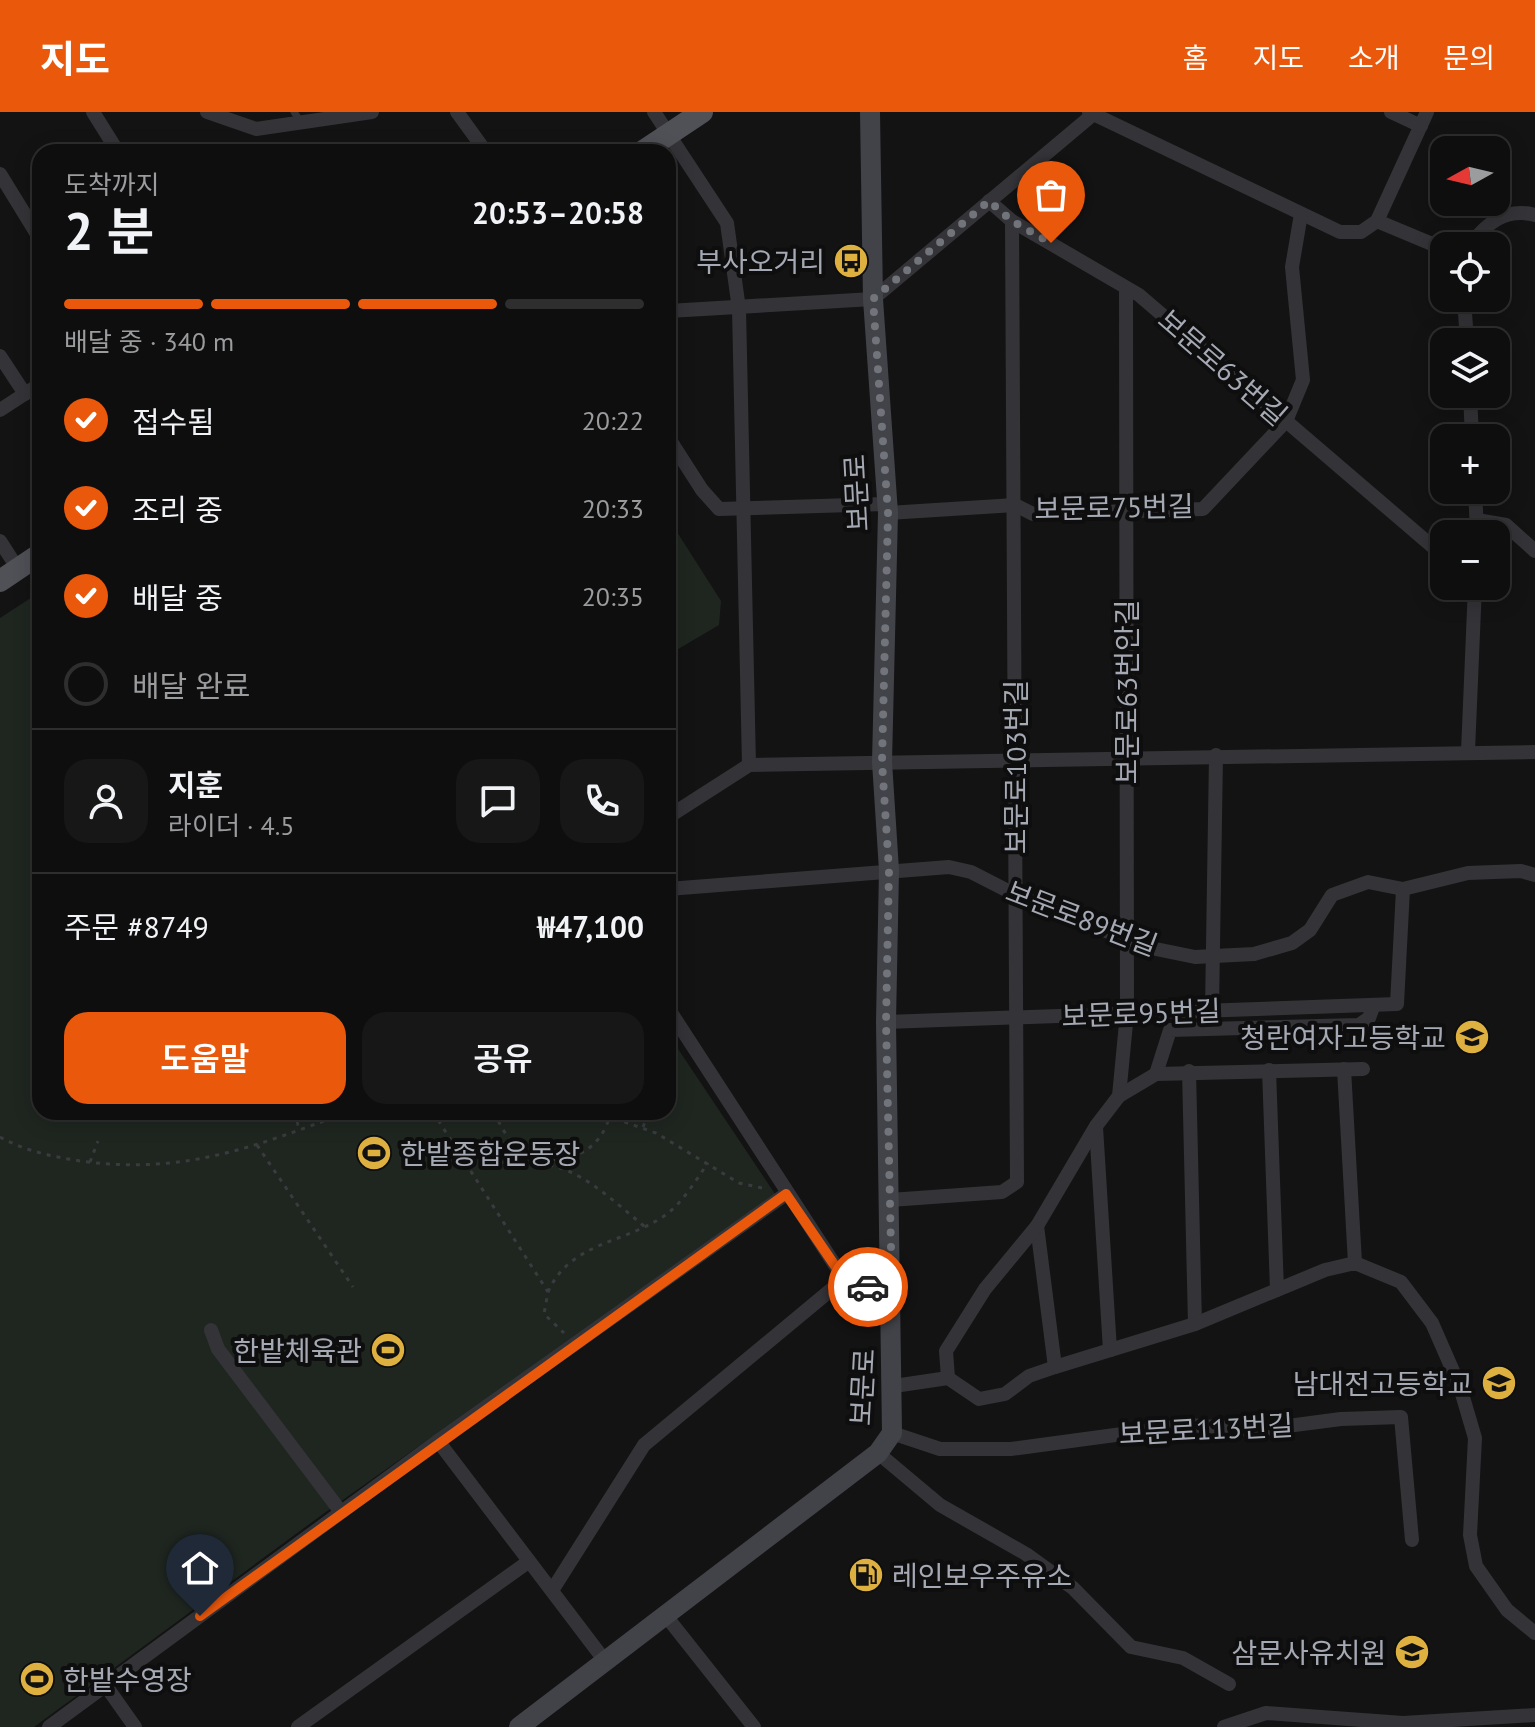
<!DOCTYPE html>
<html lang="ko">
<head>
<meta charset="utf-8">
<style>
  :root { --surface:#0e0e0f; --page:#171718; --text:#f1f3f6; --muted:#9b9c9e; --line:#2e2e2f; --accent:#ea580c }
  body { margin:0; font-family:"PT Sans","Noto Sans KR",sans-serif; background:var(--page); color:var(--text); height:100vh; display:flex; flex-direction:column; font-size:30px; white-space:nowrap }
  * { box-sizing:border-box; margin:0 }
  p { font-size:26px; color:var(--muted) }
  .icon { flex:none; width:44px; height:44px; fill:none; stroke:currentColor; stroke-width:2; stroke-linecap:round; stroke-linejoin:round }
  .map { position:relative; flex:1; overflow:hidden }
  .details { position:absolute; left:32px; top:32px; width:644px; height:976px; display:flex; flex-direction:column; background:var(--surface); border-radius:24px; box-shadow:0 4px 20px #0003,0 0 0 2px var(--line) }
  .details>* { flex:none }
  .needle { width:52px; rotate:262deg }
  .buttons { position:absolute; left:1430px; top:24px; display:grid; gap:16px }
  .buttons a { display:grid; place-items:center; width:80px; height:80px; border-radius:16px; background:var(--surface); box-shadow:0 4px 20px #0003,0 0 0 2px var(--line); font-size:40px }
  .pin { position:absolute; display:grid; place-items:center; width:68px; height:68px; color:#fff; margin:-82px -34px; border-radius:50% 50% 50% 0; rotate:-45deg; box-shadow:0 0 8px #0007 }
  .pin .icon { rotate:45deg }
  .courier { position:absolute; display:grid; place-items:center; width:80px; height:80px; margin:-40px; border:6px solid #ea580c; border-radius:50%; background:#fff; color:#222; box-shadow:0 2px 10px #0007 }
  .overview em { font-style:normal; font-weight:600 }
  .overview div { display:flex; flex-direction:column-reverse }
  .overview { display:flex; align-items:center; justify-content:space-between; height:136px; padding:0 32px }
  h1 { font-size:52px; font-weight:600; line-height:60px }
  .bar { display:grid; grid-template-columns:repeat(4,1fr); gap:12px 8px; align-content:center; height:96px; padding:0 32px }
  .bar i { height:10px; border-radius:6px; background:var(--line) }
  .bar .selected { background:var(--accent) }
  .bar p { grid-column:span 4 }
  .line { display:flex; align-items:center; gap:20px; padding:0 32px; border-top:2px solid var(--line) }
  .line div { flex:1 }
  .round { display:grid; place-items:center; flex:none; width:84px; height:84px; border-radius:24px; background:var(--page) }
  ol { padding:0 32px; list-style:none }
  li { display:flex; align-items:center; gap:24px; height:88px }
  li p { margin-inline-start:auto }
  li .icon { padding:8px; border-radius:50%; background:var(--accent); color:#fff; stroke-width:4 }
  li:last-child { color:var(--muted) }
  li i { width:44px; height:44px; border:4px solid var(--line); border-radius:50% }
  .cta { display:flex; gap:16px; margin-top:auto; padding:16px 32px }
  .cta a { flex:1; height:92px; border-radius:24px; background:var(--accent); color:#fff; font-size:32px; font-weight:600; line-height:92px; text-align:center }
  .cta a+a { background:var(--page); color:var(--text) }
  header { display:flex; align-items:center; gap:48px; box-sizing:border-box; height:112px; padding:0 40px; background:var(--accent); color:#fff }
  header strong { font-size:38px }
  nav { display:flex; gap:44px; margin-inline-start:auto; font-size:28px }
  .map>svg:first-child { display:block }
</style>
</head>
<body>
<header>
<strong>지도</strong>
<nav><a>홈</a><a>지도</a><a>소개</a><a>문의</a></nav>
</header>
<div class="map">
<svg width="1535" height="1615" viewBox="0 0 1535 1615">
  <rect width="100%" height="100%" fill="#131314"/>
  <g fill="#1f2620">
    <path d="M668,406l53,83 -2,24 -51,30z"/>
    <path d="M40,480v520h628v-78l107,160 -452,320 -289,213h-34v-1109z"/>
  </g>
  <g fill="none" stroke-linecap="round" stroke-linejoin="round">
    <g stroke="#3a3b3f" stroke-width="3" stroke-dasharray="4 6" stroke-linecap="butt">
      <path d="M295,1000l4,18"/>
      <path d="M433,1000l115,180 -4,22 20,19"/>
      <path d="M494,1000c10,22 19,35 40,48"/>
      <path d="M596,1000l60,21 83,50 28,6"/>
      <path d="M643,1015l6,-15"/>
      <path d="M0,1025c27,15 58,21 88,25 98,12 169,-16 260,-50"/>
      <path d="M257,1033l96,142"/>
      <path d="M541,1048c36,0 60,-10 70,-48"/>
      <path d="M90,1050l8,-21"/>
      <path d="M470,1055c89,-16 110,5 175,60"/>
      <path d="M548,1180c22,-50 75,-48 116,-76 19,-13 31,-35 44,-53"/>
    </g>
    <path stroke="#343438" stroke-width="7" d="M294,0l7,10"/>
    <g stroke="#343438" stroke-width="14">
      <path d="M93,0l25,40"/>
      <path d="M207,0l49,17 116,-17"/>
      <path d="M457,0l29,40"/>
      <path d="M654,0l73,111 12,86 10,456 -81,52"/>
      <path d="M1089,0l251,120h21l16,-11 50,-109"/>
      <path d="M1391,0l30,14"/>
      <path d="M0,62l40,65"/>
      <path d="M989,89l23,20 127,74 294,252 11,-3"/>
      <path d="M1377,109l67,28"/>
      <path d="M1469,134c17,-22 36,-39 66,-31"/>
      <path d="M1464,186l3,44"/>
      <path d="M668,199l205,-12 223,-187"/>
      <path d="M0,244l25,38"/>
      <path d="M1470,282l2,44"/>
      <path d="M0,298l40,-26"/>
      <path d="M668,325l34,53 17,19 166,-5"/>
      <path d="M1475,378l2,40"/>
      <path d="M888,401l127,-8 18,9 170,-5 83,-88 17,-41 -11,-113 9,-53"/>
      <path d="M1464,422l13,-14 29,5 29,26"/>
      <path d="M0,429l18,28"/>
      <path d="M1468,639l7,-165"/>
      <path d="M749,653l786,-13"/>
      <path d="M668,777l281,-22 22,5 45,23 130,52 49,10 59,-3 38,-11 18,-13 22,-35 36,-13 35,7 65,-16 53,-2 14,4"/>
      <path d="M668,896l176,271 48,15"/>
      <path d="M1212,898l4,-255"/>
      <path d="M886,910l511,-18 6,-115"/>
      <path d="M1344,957l11,194"/>
      <path d="M1269,958l8,220"/>
      <path d="M1189,959l6,253"/>
      <path d="M1156,962l14,-44 189,-5 10,-7 4,-11"/>
      <path d="M1119,984l8,-83 -1,-725"/>
      <path d="M1096,1015l14,223"/>
      <path d="M890,1088l112,-8 15,-10 -5,-961"/>
      <path d="M1037,1114l18,141"/>
      <path d="M211,1218l7,19 123,163"/>
      <path d="M948,1266l-2,-27 39,-62 52,-63 59,-100 23,-30 37,-22 207,-5"/>
      <path d="M894,1274l54,-8 31,21 26,-5 24,-18 26,-9 140,-43 130,-54 30,-7 46,19 31,41 28,64 15,51 -5,97 6,31 31,44 28,23"/>
      <path d="M892,1321l48,16h71l178,-24 68,5 84,-11 60,-2 11,123"/>
      <path d="M438,1329l167,220"/>
      <path d="M878,1341l62,52 86,49 47,34 58,59 52,11 46,26"/>
      <path d="M553,1477l91,-144 200,-166"/>
      <path d="M666,1504l88,111"/>
      <path d="M106,1574l29,41"/>
      <path d="M49,1615l389,-286 348,-247"/>
      <path d="M298,1615l230,-165"/>
      <path d="M1224,1615l42,-14 137,10 132,-8"/>
    </g>
    <path stroke="#424348" stroke-width="20" d="M519,1615l359,-274 14,-20 -6,-411 3,-152 -7,-108 6,-249 -15,-214 -3,-187"/>
    <g stroke="#505157" stroke-width="22">
      <path d="M642,40l60,-40"/>
      <path d="M0,469l40,-27"/>
    </g>
  </g>
  <g fill="none" stroke-linecap="round" stroke-linejoin="round">
    <path stroke="#72747b" stroke-width="8" stroke-dasharray="0 14.4" d="M868,1175l24,7 -6,-272 3,-152 -7,-108 6,-249 -15,-214 116,-98 23,20 39,22"/>
    <path stroke="#ea580c" stroke-width="10" d="M200,1504l586,-422 58,85 24,8"/>
  </g>
  <defs>
    <g id="bus-disc" transform="scale(1.8)"><circle r="9.5" fill="#deb040" stroke="#0e0e0f"/><path d="M-5-6H5V4H4V6H2V4H-2V6H-4V4H-5ZM-3.5-4V0h7V-4ZM-3.5 1.2v1.5H-2V1.2ZM2 1.2v1.5H3.5V1.2Z" fill="#111"/></g>
    <g id="school-disc" transform="scale(1.8)"><circle r="9.5" fill="#deb040" stroke="#0e0e0f"/><path d="M0-5L7-2L0 1L-7-2ZM-4 1L0 2.5L4 1V4Q0 6-4 4Z" fill="#111"/></g>
    <g id="stadium-disc" transform="scale(1.8)"><circle r="9.5" fill="#deb040" stroke="#0e0e0f"/><path d="M0-5a6.5 5 0 1 0 0 10a6.5 5 0 1 0 0-10ZM-3.5-1.8h7v3.6h-7Z" fill="#111"/></g>
    <g id="fuel-disc" transform="scale(1.8)"><circle r="9.5" fill="#deb040" stroke="#0e0e0f"/><path d="M-5.5-6h7V0h2V4h1.3V-2.5L3-4.5l.8-.8L6-3V5H2.5V1h-1V6h-7ZM-4.2-4.7v3.2H.2V-4.7Z" fill="#111"/></g>
  </defs>
  <g fill-rule="evenodd">
    <use href="#bus-disc" x="851" y="149"/>
    <use href="#school-disc" x="1472" y="925"/>
    <use href="#stadium-disc" x="374" y="1041"/>
    <use href="#stadium-disc" x="388" y="1238"/>
    <use href="#school-disc" x="1499" y="1271"/>
    <use href="#fuel-disc" x="866" y="1463"/>
    <use href="#school-disc" x="1412" y="1540"/>
    <use href="#stadium-disc" x="37" y="1567"/>
  </g>
  <g text-anchor="middle" dominant-baseline="central" stroke-width="8" stroke-linejoin="round" paint-order="stroke">
    <g font-size="28" fill="#a5a9b3" stroke="#0e0e0f" text-anchor="end">
      <text x="825" y="149">부사오거리</text>
      <text x="1446" y="925">청란여자고등학교</text>
      <text x="400" y="1041" text-anchor="start">한밭종합운동장</text>
      <text x="362" y="1238">한밭체육관</text>
      <text x="1473" y="1271">남대전고등학교</text>
      <text x="892" y="1463" text-anchor="start">레인보우주유소</text>
      <text x="1386" y="1540">삼문사유치원</text>
      <text x="63" y="1567" text-anchor="start">한밭수영장</text>
    </g>
    <g font-size="28" fill="#a5a9b3" stroke="#0e0e0f">
      <text transform="translate(1223 255) rotate(41)">보문로63번길</text>
      <text transform="translate(856 381) rotate(-93)">보문로</text>
      <text transform="translate(1114 395) rotate(-1)">보문로75번길</text>
      <text transform="translate(1126 580) rotate(-90)">보문로63번안길</text>
      <text transform="translate(1015 655) rotate(-90)">보문로103번길</text>
      <text transform="translate(1082 806) rotate(21)">보문로89번길</text>
      <text transform="translate(1141 901) rotate(-2)">보문로95번길</text>
      <text transform="translate(862 1275) rotate(-87)">보문로</text>
      <text transform="translate(1206 1317) rotate(-3)">보문로113번길</text>
    </g>
  </g>
</svg>
<div class="buttons">
<a><svg class="needle" viewBox="-14 -14 28 28"><path d="M0-13l5 13h-10z" fill="#e53935"/><path d="M0 13l5-13h-10z" fill="#9b9c9e"/></svg></a>
<a><svg class="icon" aria-label="locate" viewBox="0 0 24 24"><circle cx="12" cy="12" r="6"/><path d="M12 2v4M12 18v4M2 12h4M18 12h4"/></svg></a>
<a><svg class="icon" aria-label="layers" viewBox="0 0 24 24"><path d="M12 4l9 5-9 5-9-5zM3 14l9 5 9-5"/></svg></a>
<a>+</a>
<a>−</a>
</div>
<div class="pin" style="left:1051px;top:131px;background:#ea580c"><svg class="icon" aria-label="bag" viewBox="0 0 24 24"><path d="M5 8h14l-1 12H6zM9 8a3 3 0 0 1 6 0"/></svg></div>
<div class="pin" style="left:200px;top:1504px;background:#1f2937"><svg class="icon" aria-label="home" viewBox="0 0 24 24"><path d="M3 11l9-7 9 7M6 9v11h12V9"/></svg></div>
<div class="courier" style="left:868px;top:1175px"><svg class="icon" aria-label="car" viewBox="0 0 24 24"><path d="M5 17H2v-5l4-1 3-4h7l3 4 3 1v5h-3M9 17h6M6 11h13"/><circle cx="7" cy="17" r="2"/><circle cx="17" cy="17" r="2"/></svg></div>
<section class="details">
<div class="overview"><div><h1>2 분</h1><p>도착까지</p></div><em>20:53–20:58</em></div>
<div class="bar"><i class="selected"></i><i class="selected"></i><i class="selected"></i><i></i><p>배달 중 · 340 m</p></div>
<ol>
<li><svg class="icon" aria-label="check" viewBox="0 0 24 24"><path d="M5 12l5 5 9-10"/></svg>접수됨<p>20:22</p></li>
<li><svg class="icon" aria-label="check" viewBox="0 0 24 24"><path d="M5 12l5 5 9-10"/></svg>조리 중<p>20:33</p></li>
<li><svg class="icon" aria-label="check" viewBox="0 0 24 24"><path d="M5 12l5 5 9-10"/></svg>배달 중<p>20:35</p></li>
<li><i></i>배달 완료</li>
</ol>
<div class="line" style="height:144px"><a class="round"><svg class="icon" aria-label="person" viewBox="0 0 24 24"><circle cx="12" cy="8" r="4"/><path d="M4 21q1-7 8-7t8 7"/></svg></a><div><b>지훈</b><p>라이더 · 4.5</p></div><a class="round"><svg class="icon" aria-label="chat" viewBox="0 0 24 24"><path d="M4 5h16v11H9l-5 4z"/></svg></a><a class="round"><svg class="icon" aria-label="phone" viewBox="0 0 24 24"><path d="M5 4h4l2 5-3 2q2 4 5 5l2-3 5 2v4C11 20 4 13 5 4z"/></svg></a></div>
<div class="line" style="height:104px"><div>주문 #8749</div><b>₩47,100</b></div>
<div class="cta"><a>도움말</a><a>공유</a></div>
</section>
</div>
</body>
</html>
